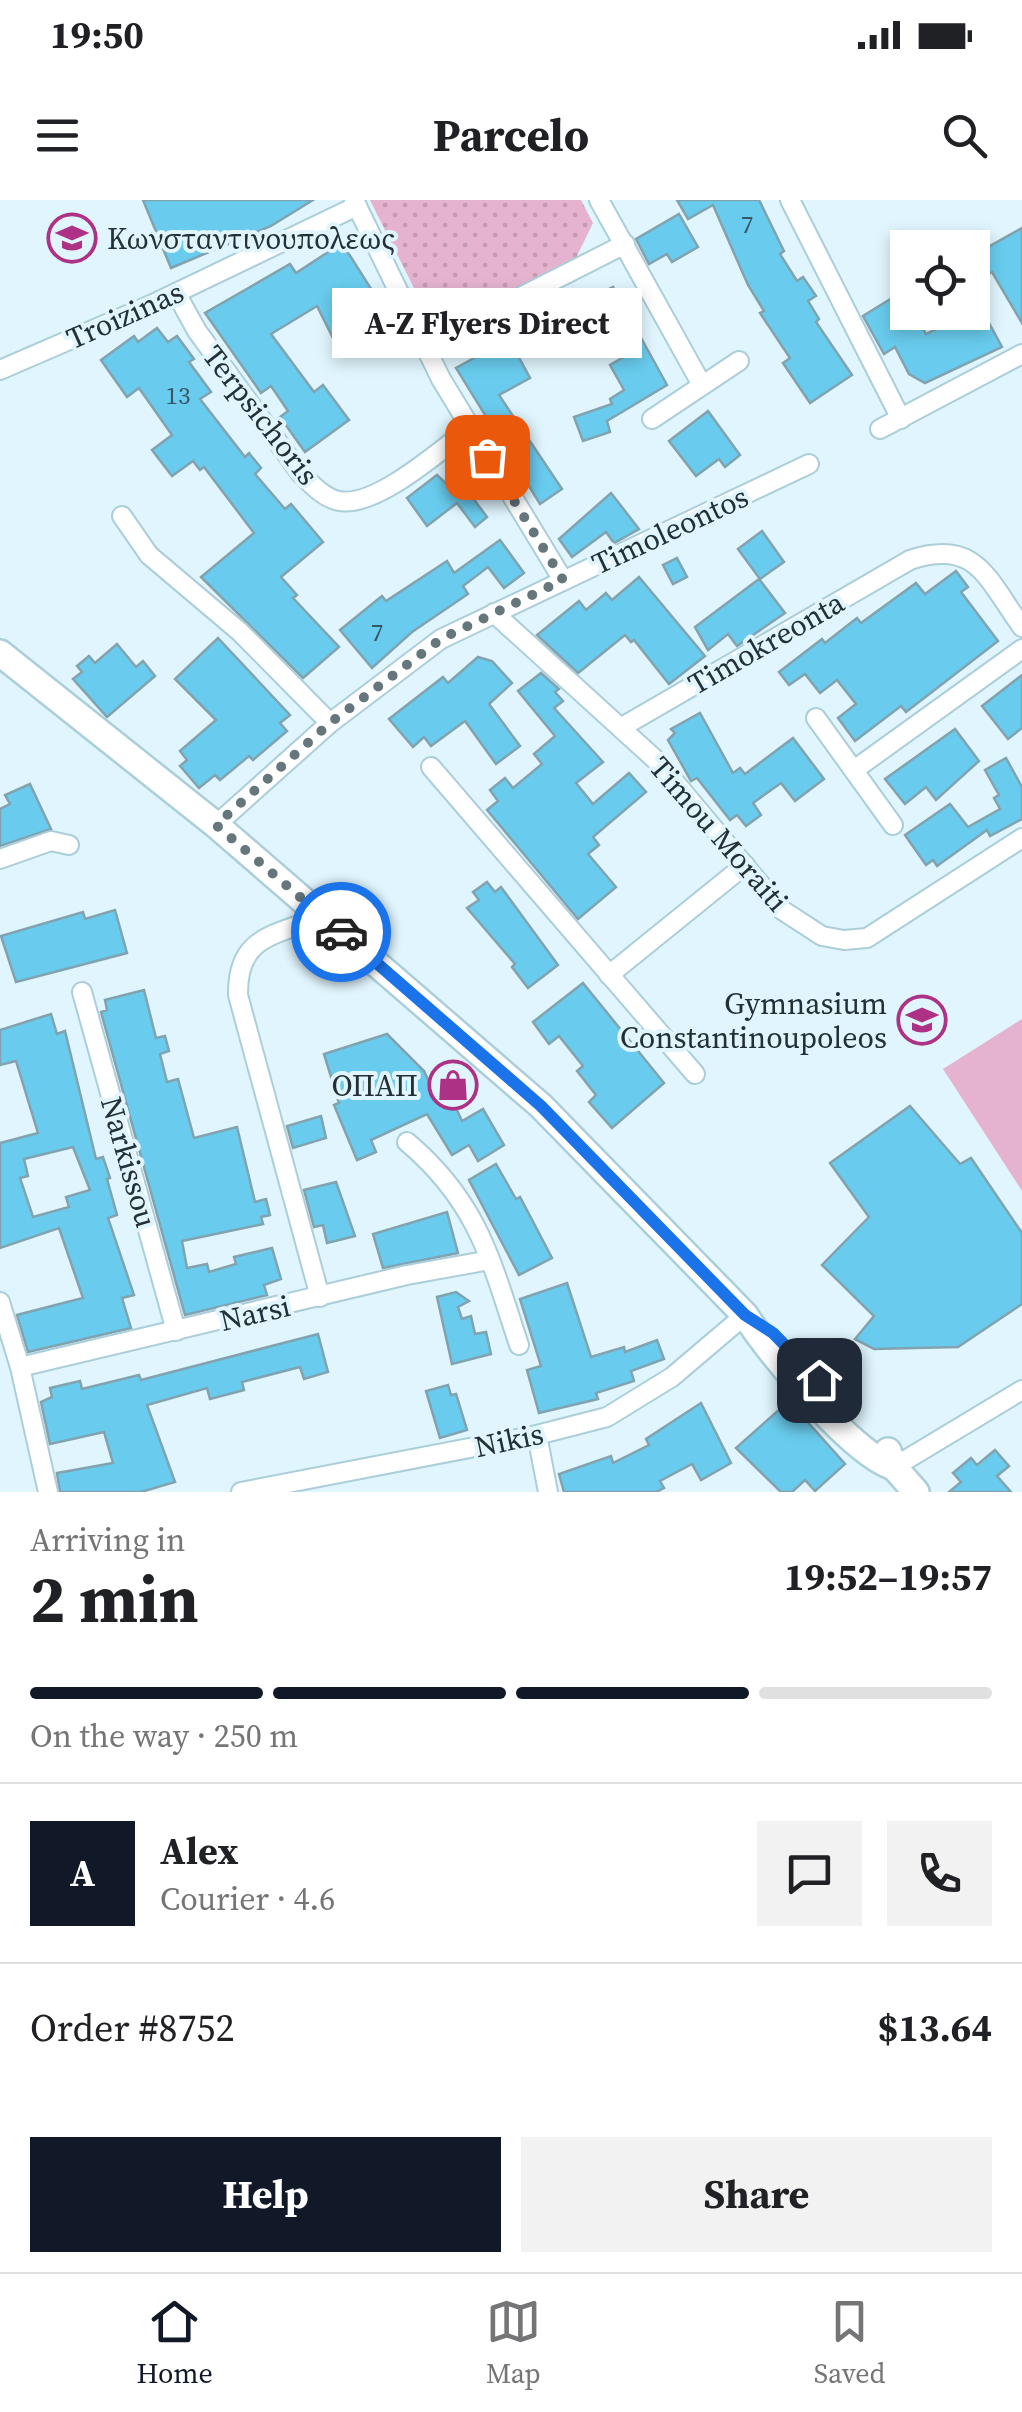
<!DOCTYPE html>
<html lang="en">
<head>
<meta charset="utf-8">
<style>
  :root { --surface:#fff; --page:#f2f2f2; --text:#202124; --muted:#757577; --line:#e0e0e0; --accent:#111827 }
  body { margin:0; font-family:"Source Serif 4",serif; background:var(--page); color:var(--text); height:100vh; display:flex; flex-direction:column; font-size:38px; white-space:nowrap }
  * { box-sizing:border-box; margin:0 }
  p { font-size:32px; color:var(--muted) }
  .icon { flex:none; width:55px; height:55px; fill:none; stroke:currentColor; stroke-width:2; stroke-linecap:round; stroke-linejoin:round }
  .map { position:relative; height:1292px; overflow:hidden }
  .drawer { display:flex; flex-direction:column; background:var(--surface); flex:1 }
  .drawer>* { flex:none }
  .controls { position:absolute; left:890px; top:30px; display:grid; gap:20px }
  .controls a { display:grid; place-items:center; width:100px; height:100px; border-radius:0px; background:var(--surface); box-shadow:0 5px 15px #0003; font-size:50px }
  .pin { position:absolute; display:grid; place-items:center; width:85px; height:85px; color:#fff; margin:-42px; border-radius:20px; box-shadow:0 5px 15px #0006 }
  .courier { position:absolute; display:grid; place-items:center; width:100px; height:100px; margin:-50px; border:8px solid #1a73e8; border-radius:50%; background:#fff; color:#222; box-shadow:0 2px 12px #0007 }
  .bubble { position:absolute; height:70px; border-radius:0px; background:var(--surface); box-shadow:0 5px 15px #0003; font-size:32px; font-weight:700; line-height:70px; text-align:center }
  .overview em { font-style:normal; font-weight:700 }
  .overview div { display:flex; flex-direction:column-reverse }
  .overview { display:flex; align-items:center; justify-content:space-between; height:170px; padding:0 30px }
  h1 { font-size:65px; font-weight:700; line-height:75px }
  .bar { display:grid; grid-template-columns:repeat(4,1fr); gap:15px 10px; align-content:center; height:120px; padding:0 30px }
  .bar i { height:12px; border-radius:8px; background:var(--line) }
  .bar .active { background:var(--accent) }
  .bar p { grid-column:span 4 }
  .line { display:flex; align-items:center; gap:25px; padding:0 30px; border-top:2px solid var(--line) }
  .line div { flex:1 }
  .round { display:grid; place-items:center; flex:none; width:105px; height:105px; border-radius:0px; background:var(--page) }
  .cta { display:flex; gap:20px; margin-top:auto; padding:20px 30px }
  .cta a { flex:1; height:115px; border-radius:0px; background:var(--accent); color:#fff; font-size:40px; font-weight:700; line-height:115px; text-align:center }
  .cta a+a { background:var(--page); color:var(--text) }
  .status { display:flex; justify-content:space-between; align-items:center; height:70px; padding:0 50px; background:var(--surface); direction:ltr }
  .status svg { height:28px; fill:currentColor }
  header { display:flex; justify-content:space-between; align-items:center; height:130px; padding:0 30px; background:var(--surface); font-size:45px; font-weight:700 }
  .tab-bar { display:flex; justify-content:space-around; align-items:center; height:140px; border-top:2px solid var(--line); background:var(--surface); font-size:28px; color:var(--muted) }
  .tab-bar a { display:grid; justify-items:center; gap:5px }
  .tab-bar .active { color:var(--accent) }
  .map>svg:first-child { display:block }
</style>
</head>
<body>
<div class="status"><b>19:50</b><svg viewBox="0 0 49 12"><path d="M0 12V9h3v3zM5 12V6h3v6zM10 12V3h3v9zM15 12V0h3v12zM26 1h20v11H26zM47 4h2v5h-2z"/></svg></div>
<header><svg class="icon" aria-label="menu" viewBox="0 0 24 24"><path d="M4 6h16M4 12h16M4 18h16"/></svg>Parcelo<svg class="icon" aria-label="search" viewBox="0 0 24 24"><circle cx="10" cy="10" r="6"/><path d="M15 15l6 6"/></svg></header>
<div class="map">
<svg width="1022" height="1292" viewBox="0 0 1022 1292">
  <defs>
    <pattern id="grass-dots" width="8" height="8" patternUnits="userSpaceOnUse" patternTransform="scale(2.5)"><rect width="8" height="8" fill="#e5b3cf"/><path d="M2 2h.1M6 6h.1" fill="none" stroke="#c49ab2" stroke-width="1.8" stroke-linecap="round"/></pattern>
  </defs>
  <rect width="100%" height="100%" fill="#e0f5fd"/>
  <path fill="url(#grass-dots)" d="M370,0h211l12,23 -18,37 -132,64 -20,-18z"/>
  <path fill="#e5b3cf" d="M1022,819v172l-79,-122z"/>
  <g fill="#69ccee" stroke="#81a3af" stroke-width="2.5" fill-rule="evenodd">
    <path d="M143,0h170l-42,26 -100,42z"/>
    <path d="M677,0h82l25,51 -4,3 17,27 6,-4 13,19 -8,5 11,18 -3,3 36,53 -42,28 -27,-40 7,-5 -30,-45 4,-2 -16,-26 -35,-80 -25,14z"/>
    <path d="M679,14l19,33 -26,15 -5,-8 -18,10 -13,-25z"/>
    <path d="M1022,28v95l-30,-51 -20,12v-28z"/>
    <path d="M342,43l31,49 3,-2 17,33 -54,27 -22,-44 -46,28 43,58 9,-7 26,35 -44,32 -25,-35 8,-6 -17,-25 -10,7 -56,-80 85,-49 6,9z"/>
    <path d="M613,87l54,98 -60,36 3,11 -27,9 -9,-24 38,-13 -2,-5 14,-9 -14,-25 12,-7 -30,-60z"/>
    <path d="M902,92l6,20h6l12,22 28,-14 -4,-8h33l19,35 -77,36 -16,-9 -14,-27 -11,7 -21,-38z"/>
    <path d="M157,128l11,14 9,-6 17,23 -5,3 22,30 -11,7 45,58 4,-4 12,15 -6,6 30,35 6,-5 32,38 -42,35 16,18 -4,3 46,49 -36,31 -102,-101 53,-44 -50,-66 -4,3 -7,-9 -21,15 -20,-26 20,-15 -33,-47 -12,9 -26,-37 33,-24 4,6z"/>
    <path d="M503,142l6,12 6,-4 15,28 -31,17 63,94 -22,15 -84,-136z"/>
    <path d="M708,211l32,44 -15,12 -6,-8 -23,17 -27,-35z"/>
    <path d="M437,275l18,17 9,-6 23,31 -12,10 -18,-24 -30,23 -20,-28z"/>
    <path d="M611,293l28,36 -25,14 -8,-11 -34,25 -13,-18z"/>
    <path d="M762,331l22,31 -24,17 -22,-30z"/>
    <path d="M500,340l24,33 -20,15 -16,-21 -25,19 5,8 -56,38 -40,36 -32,-38 42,-34 4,5 61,-40 7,12z"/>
    <path d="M677,358l10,19 -14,7 -10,-19z"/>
    <path d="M956,371l12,16 -7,5 37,49 -92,71 -5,-6 -46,35 -17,-23 18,-14 -19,-24 -17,13 -15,-19 -16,11 -10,-13 43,-33 3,4 32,-25 4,5 55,-40 9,11z"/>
    <path d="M639,377l66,79 -36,28 -35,-44 -3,2 -6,-7 -47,38 -41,-38 42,-34 7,9 20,-17 6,7z"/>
    <path d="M759,379l26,34 -48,33 -9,-12 -20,16 -13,-23z"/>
    <path d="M218,438l72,77 -10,8 7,8 -34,29 -4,-4 -29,24 -5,-5 -16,13 -19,-22 7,-6 -7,-9 36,-31 -41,-41z"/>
    <path d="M117,444l19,23 7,-6 12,15 -48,41 -34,-38 9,-7 -5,-6 12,-10 6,7z"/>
    <path d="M478,457l14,4 20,22 -23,21 31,42 -24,18 -31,-43 -34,25 -7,-9 -11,10 -24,-28 54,-42 5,6z"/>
    <path d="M541,473l18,16 -4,3 8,9 -9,7 49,54 -27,21 17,21 36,-31 17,19 -53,45 6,8 -11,9 28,33 -38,32 -91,-109 11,-9 -8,-11 15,-12 8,10 29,-24 -8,-10 21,-18 -37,-45z"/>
    <path d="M1022,475v53l-14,11 -26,-33z"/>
    <path d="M700,513l33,60 7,-5 5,6 48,-36 31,41 -29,22 -14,-18 -28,20 8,12 -15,11 -9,-11 -7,5 -33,-42 -6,3 -23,-41 7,-7 -4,-4z"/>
    <path d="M955,529l24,32 -43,39 -10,-13 -21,17 -20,-25z"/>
    <path d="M1006,558l16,29v32l-32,17 -3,-6 -50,36 -4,-6 -7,5 -21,-30 45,-31 18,23 32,-18 -6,-11 5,-3 -14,-25z"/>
    <path d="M30,584l21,45 -51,17v-37l10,-5 -5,-9z"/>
    <path d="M487,682l8,10 6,-5 57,78 -30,23 -16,-21 3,-3 -48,-56 12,-8 -6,-8z"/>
    <path d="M115,710l12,43 -111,29 -15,-46 82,-24 2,7z"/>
    <path d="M583,783l81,100 -52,45 -23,-26 7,-7 -19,-24 6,-5 -24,-30 -10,8 -16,-22z"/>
    <path d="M144,790l12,48 9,-2 4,15 -9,3 7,28 11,-3 16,59 43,-11 18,75 11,-3 4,16 -9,2 2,7 -81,17 5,27 20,-4 2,8 27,-8 -2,-7 38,-9 9,31 -17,6 3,10 -82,20 -84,-303 6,-2 -2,-10z"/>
    <path d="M51,814l6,20 8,-3 31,128 7,-2 7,21 -3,1 10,36 -9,3 26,77 -12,3 9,30 -103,24 -11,-37 66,-17 -24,-70 -59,20v-105l38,-10 -22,-72 -16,4v-35zM73,947l17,43 -24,7 3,10 -36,10 -13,-39 8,-2 -4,-17z"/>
    <path d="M387,834l37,37 8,17 12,-6 18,39 21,-12 21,36 -26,16 -9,-16 -17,10 -25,-41 -56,26 5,12 -19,8 -23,-55 5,-2 -15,-49z"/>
    <path d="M910,906l50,58 11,-6 51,75v71l-64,43 -84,2 -19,-10 19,-23 -52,-51 47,-48 -39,-54z"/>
    <path d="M321,916l5,22 -33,10 -6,-22z"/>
    <path d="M496,964l20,35 4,-2 32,61 -33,17 -50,-95z"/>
    <path d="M336,982l19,54 -28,7 -4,-18 -9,2 -10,-37z"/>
    <path d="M447,1012l11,41 -75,15 -10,-34z"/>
    <path d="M567,1083l24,74 33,-10 1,5 32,-12 7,19 -33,12 3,10 -38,12 2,6 -59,14 -12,-43 14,-4 -21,-67z"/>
    <path d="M456,1092l13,9 -11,6 4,12 9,-3 4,18 11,-2 5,22 -39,10 -15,-67z"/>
    <path d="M318,1134l10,38 -24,7 -4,-12 -58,15 2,8 -34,9 -3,-11 -60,17 28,77 -34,10h-81l-3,-19 56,-10 -9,-31 -54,12 -9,-42 11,-5 -2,-9 30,-7 2,8 57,-14 2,5z"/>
    <path d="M448,1185l3,10 5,-1 11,36 -27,8 -14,-47z"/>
    <path d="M789,1201l56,63 -30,27 -10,-11 -13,12h-11l-45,-44z"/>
    <path d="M701,1203l30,60 -30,17 -9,-16 -32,17 4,7 -8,4h-92l-5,-18 52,-18 2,7 36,-18 -3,-6z"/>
    <path d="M995,1250l14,16 -12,10 14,16h-62l12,-10 -8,-9 18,-15 6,7z"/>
  </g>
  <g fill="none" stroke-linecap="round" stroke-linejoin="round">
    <g stroke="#abceda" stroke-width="22">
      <g id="street">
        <path d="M354,0l87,179 122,201"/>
        <path d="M599,0l103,185"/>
        <path d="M790,0l111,219"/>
        <path d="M176,93l21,38 104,143c11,11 23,24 38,27 37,7 100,-50 130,-72"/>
        <path d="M424,146l201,-102"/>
        <path d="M0,170l155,-67 202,-97"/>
        <path d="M652,219l87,-58"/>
        <path d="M880,229l142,-75"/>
        <path d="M122,316l27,39 91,77 90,91"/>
        <path d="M494,413l164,149 124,148 40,26 22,4 23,-2 155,-100"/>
        <path d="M816,518l77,107"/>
        <path d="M622,527l288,-167c67,-22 77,19 112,67"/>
        <path d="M431,567l264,307"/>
        <path d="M854,570l168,-121"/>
        <path d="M216,625l114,-102 111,-84 368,-175"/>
        <path d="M0,659l51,-18 18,4"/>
        <path d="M609,775l136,-110"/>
        <path d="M82,792l94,339"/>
        <path d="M407,942c71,60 84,118 112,203"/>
        <path d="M320,1097l-82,-302c-1,-60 37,-59 85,-79"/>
        <path d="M0,1102l20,65 28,125"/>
        <path d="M20,1167l387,-92 83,-15"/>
        <path d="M537,1235l11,57"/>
        <path d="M894,1267l128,-77"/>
        <path d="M241,1292l296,-57 70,-18 65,-40 73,-62"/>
      </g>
    </g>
    <g stroke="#abceda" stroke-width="30">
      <g id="secondary">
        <path d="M0,453l216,172 325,281 204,209c24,38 109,141 149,152"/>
        <path d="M888,1251l6,16 22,25"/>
      </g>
    </g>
    <use href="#street" stroke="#fff" stroke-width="18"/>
    <use href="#secondary" stroke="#fff" stroke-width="25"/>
  </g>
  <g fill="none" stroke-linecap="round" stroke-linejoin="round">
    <path stroke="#65767c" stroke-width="10" stroke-dasharray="0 18" d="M341,732l-125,-107 114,-102 111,-84 122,-59 -76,-123"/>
    <path stroke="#1a73e8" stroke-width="12" d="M341,732l200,174 204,209 28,18 46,47"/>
  </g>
  <defs>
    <g id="school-ring" transform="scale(2.5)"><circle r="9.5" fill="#e0f5fd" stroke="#ad3285" stroke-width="1.5"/><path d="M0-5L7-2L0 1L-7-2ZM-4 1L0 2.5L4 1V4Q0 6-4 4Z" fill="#ad3285"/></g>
    <g id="shop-ring" transform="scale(2.5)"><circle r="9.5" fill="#e0f5fd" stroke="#ad3285" stroke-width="1.5"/><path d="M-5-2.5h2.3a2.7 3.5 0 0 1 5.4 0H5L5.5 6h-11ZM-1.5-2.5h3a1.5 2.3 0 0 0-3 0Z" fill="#ad3285"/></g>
  </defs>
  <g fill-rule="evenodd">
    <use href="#school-ring" x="72" y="38"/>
    <use href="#school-ring" x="922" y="820"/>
    <use href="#shop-ring" x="453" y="885"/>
  </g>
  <g text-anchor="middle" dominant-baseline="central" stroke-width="8" stroke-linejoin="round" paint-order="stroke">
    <g font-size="25" fill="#345864">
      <text x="747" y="24">7</text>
      <text x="178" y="195">13</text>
      <text x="377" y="432">7</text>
    </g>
    <g font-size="30" fill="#233136" stroke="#e0f5fd" text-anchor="end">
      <text x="107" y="38" text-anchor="start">Κωνσταντινουπολεως</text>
      <text x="887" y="803">Gymnasium<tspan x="887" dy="34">Constantinoupoleos</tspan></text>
      <text x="418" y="885">ΟΠΑΠ</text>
    </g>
    <g font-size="30" fill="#233136" stroke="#e0f5fd">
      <text transform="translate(125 115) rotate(-24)">Troizinas</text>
      <text transform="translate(261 215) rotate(52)">Terpsichoris</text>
      <text transform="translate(670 330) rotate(-25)">Timoleontos</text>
      <text transform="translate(766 443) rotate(-30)">Timokreonta</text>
      <text transform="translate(719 634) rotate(49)">Timou Moraiti</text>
      <text transform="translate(129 962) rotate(74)">Narkissou</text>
      <text transform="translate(255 1113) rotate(-13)">Narsi</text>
      <text transform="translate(509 1240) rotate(-12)">Nikis</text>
    </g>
  </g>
</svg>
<div class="controls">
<a><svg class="icon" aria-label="locate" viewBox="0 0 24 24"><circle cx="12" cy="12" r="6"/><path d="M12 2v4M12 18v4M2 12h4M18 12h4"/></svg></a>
</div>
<div class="pin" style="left:487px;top:257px;background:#ea580c"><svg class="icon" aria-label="bag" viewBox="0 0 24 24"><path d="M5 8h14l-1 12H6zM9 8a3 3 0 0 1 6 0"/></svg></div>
<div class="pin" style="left:819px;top:1180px;background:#1f2937"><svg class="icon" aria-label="home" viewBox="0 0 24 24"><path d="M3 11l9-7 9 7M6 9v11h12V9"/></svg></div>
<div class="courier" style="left:341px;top:732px"><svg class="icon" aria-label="car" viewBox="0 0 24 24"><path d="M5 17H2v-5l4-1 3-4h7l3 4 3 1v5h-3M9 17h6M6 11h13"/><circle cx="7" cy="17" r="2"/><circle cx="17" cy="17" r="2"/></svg></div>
<div class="bubble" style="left:332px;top:88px;width:310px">A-Z Flyers Direct</div>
</div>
<section class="drawer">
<div class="overview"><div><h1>2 min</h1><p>Arriving in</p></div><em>19:52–19:57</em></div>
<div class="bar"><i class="active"></i><i class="active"></i><i class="active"></i><i></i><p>On the way · 250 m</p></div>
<div class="line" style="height:180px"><b class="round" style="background:var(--accent);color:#fff">A</b><div><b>Alex</b><p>Courier · 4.6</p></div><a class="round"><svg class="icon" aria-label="chat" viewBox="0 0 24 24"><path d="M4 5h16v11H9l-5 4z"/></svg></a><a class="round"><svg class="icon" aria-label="phone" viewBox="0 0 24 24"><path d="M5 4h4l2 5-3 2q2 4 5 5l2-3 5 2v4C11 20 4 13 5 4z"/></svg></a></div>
<div class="line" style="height:130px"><div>Order #8752</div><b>$13.64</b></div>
<div class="cta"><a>Help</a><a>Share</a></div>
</section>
<nav class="tab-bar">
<a class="active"><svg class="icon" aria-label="home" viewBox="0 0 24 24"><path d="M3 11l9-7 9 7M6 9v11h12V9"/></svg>Home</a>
<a><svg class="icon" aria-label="map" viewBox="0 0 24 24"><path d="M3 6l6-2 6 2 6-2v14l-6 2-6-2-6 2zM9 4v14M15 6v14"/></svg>Map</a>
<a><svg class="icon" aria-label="saved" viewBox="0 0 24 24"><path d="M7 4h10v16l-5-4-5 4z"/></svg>Saved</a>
</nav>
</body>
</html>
